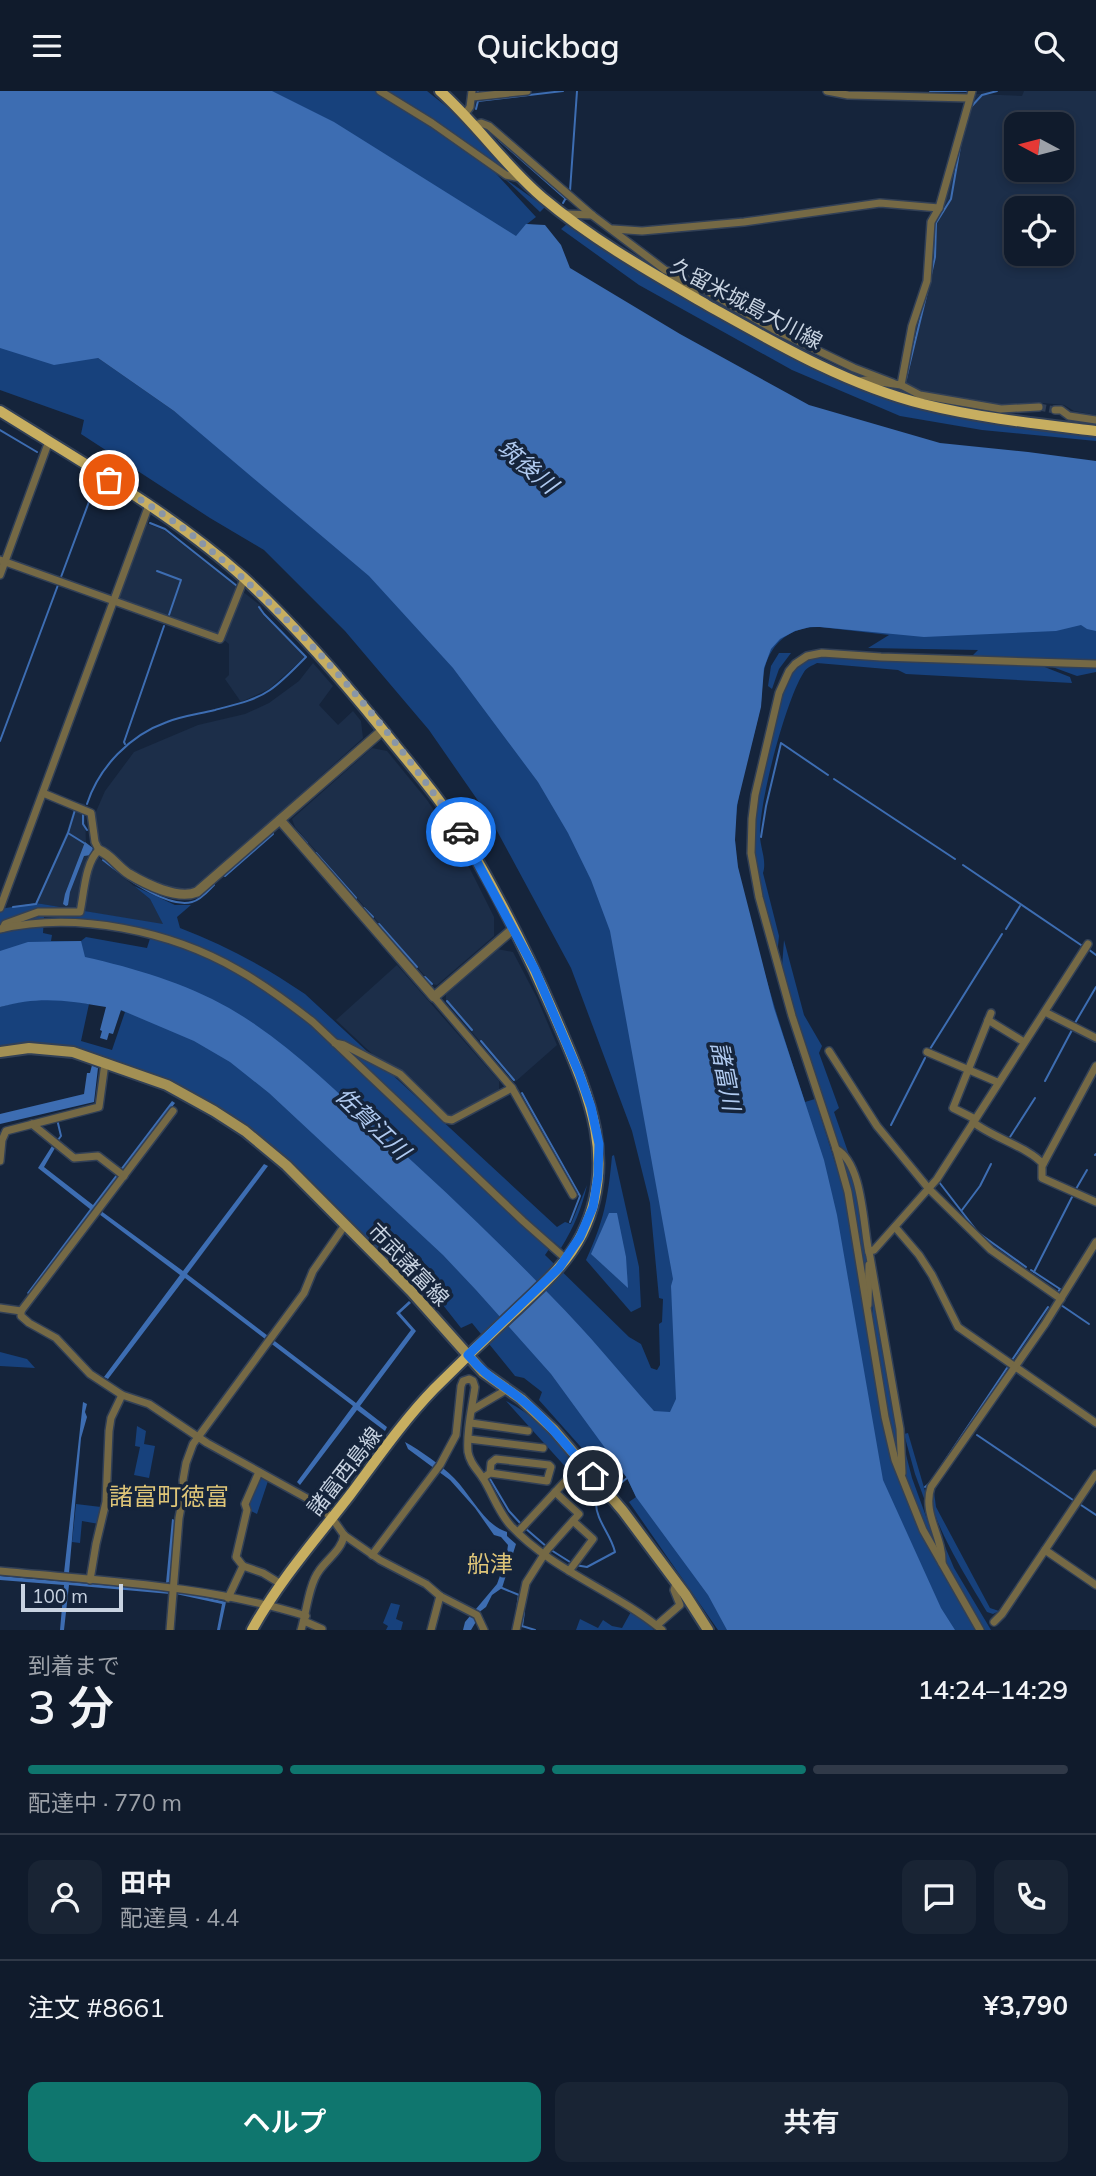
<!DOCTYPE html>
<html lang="ja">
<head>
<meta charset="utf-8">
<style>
  :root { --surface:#101b2c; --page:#192434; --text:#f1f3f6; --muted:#9ca1a9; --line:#303948; --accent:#0f766e }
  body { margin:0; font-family:Mulish,"Noto Sans JP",sans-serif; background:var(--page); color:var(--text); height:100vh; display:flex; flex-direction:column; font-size:26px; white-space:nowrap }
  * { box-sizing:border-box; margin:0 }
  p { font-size:23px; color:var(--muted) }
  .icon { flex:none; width:38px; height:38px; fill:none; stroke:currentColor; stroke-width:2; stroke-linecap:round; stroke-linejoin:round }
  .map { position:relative; height:1539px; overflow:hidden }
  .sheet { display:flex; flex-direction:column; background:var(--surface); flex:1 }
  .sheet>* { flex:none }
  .needle { width:46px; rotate:277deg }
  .buttons { position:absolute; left:1004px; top:21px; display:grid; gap:14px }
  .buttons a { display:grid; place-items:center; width:70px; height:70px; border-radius:14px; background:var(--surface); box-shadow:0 4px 10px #0003,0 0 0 2px var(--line); font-size:35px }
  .scale { position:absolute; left:21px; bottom:18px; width:102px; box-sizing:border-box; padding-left:7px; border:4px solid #c8d3e1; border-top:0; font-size:19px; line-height:24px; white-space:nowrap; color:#c8d3e1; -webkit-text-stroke:5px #15243b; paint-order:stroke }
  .pin { position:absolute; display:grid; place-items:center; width:60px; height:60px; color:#fff; margin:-30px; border:4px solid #fff; border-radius:50%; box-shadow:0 2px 7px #0007 }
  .courier { position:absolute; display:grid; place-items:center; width:70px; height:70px; margin:-35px; border:5px solid #1a73e8; border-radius:50%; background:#fff; color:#222; box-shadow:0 2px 9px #0007 }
  .summary em { font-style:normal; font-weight:600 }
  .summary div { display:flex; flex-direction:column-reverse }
  .summary { display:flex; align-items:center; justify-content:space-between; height:119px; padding:0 28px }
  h1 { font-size:46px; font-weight:600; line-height:52px }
  .bar { display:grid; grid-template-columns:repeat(4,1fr); gap:10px 7px; align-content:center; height:84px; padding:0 28px }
  .bar i { height:9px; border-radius:5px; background:var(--line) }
  .bar .on { background:var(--accent) }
  .bar p { grid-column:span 4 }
  .line { display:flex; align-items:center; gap:18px; padding:0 28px; border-top:2px solid var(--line) }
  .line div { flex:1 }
  .round { display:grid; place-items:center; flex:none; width:74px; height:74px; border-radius:14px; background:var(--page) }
  .cta { display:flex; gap:14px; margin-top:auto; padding:14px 28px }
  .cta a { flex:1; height:80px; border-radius:14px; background:var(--accent); color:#fff; font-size:28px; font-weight:600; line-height:80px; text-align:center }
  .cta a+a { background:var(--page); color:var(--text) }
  header { display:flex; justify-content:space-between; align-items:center; height:91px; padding:0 28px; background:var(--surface); font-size:32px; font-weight:600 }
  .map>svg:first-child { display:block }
</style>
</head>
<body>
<header><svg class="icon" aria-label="menu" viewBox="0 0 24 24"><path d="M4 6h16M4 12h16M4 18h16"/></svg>Quickbag<svg class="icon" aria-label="search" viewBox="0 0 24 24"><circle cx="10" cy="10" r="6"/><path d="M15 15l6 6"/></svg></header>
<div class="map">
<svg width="1096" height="1539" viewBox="0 0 1096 1539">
  <rect width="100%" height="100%" fill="#15243b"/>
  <g fill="#1c2e49" fill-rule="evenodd">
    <path d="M1024,0h72v324l-22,-4 -10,-6 -33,-3 -5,4 -27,-1 -77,-13 -18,-9 29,-128 1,-38 16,-32 26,-91 46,2zM1017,33h45v46h-45zM1017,117h45v46h-45z"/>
    <path d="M145,432l19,7 97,76 2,9 42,42 -36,32 -28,13 -16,-23 4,-4v-31l-6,-5 -107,-40z"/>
    <path d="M313,572l20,23 -14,19 19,20 15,-14 8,10 2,17 -167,150 -12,2 -12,-2 -40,-17 -34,-30 -3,-27 10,-23 29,-39 64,-27 47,-11 24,-11 30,-22z"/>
    <path d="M372,657l15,3 40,49 33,49 34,68v19l-57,49 -5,-1 -137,-157 -3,-8z"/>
    <path d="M76,711l9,2 1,43 64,52 14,26 -128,-22 31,-72z"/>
    <path d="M497,858l16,3 24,46 20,47 -42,37 -69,-80v-8z"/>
    <path d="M397,874l102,116v10l-48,26 -5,-1 -63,-52 -47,-44z"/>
  </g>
  <g fill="#17417c" fill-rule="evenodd">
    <path d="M228,0h149l55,33 56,41 48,52 -9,7 12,2 -22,28z"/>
    <path d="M383,0h44l35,28 46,52z"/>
    <path d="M504,87l41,29 -5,5z"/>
    <path d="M568,132l127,81 229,104 63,15 109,12v6l-114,-11 -82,-14 -108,-46 -153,-85 -78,-56z"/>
    <path d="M0,244l98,23 76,53 236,182 147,209 59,128 60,340 5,128 -11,29 -399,-382 -271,-85v-51l36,-6 127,21 -13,-25 -16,-13 41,19h16l-14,12 3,11c45,17 85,39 125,66l252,233 8,-5 6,2 16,-39c-5,23 -13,42 -26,63l-7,-6 -9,13 84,82 12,7 10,24 6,2 3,-5 -1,-41 3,-2 1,-23 -4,-1 -9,-95 -18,-72 -61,-163 -81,-150 -61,-88 -84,-99 -81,-81 -54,-32 -129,-84 3,-14 -84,-30zM44,826l50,3 58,12 -5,16 -61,-11 -5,4h-30l1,-6 -9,-2z"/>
    <path d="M815,528l281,6v36l-125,-4 7,-7 -110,-2 21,-13 -69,-8c-27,-1 -48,14 -55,40 -4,13 -2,28 -5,42 -9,43 -26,86 -25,131 1,33 12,67 20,99 15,55 32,109 50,163l10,-3 29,92 41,243 13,45 23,53 57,98h-35l-62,-136 -154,-650 37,-188 25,-29z"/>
    <path d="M779,562h12l-12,16 -7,20 -4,-3 3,-20z"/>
    <path d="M821,564l216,9 33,13 2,6 -166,-9 -8,-4 -81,-7c-5,3 -10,4 -13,9 -18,27 -45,130 -44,163 0,12 7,26 3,38l16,63 -2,20 -23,-89 -2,-32 4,-38 25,-105 8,-18 18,-16z"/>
    <path d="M1047,574l49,1v6l-19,4z"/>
    <path d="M784,849l20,75 18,31 -3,7 20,55 -5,4 21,60 -17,-27 -21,-61 -35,-117z"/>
    <path d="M62,908l27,5 -8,37 31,9 13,-38 -5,-2 10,-5 122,59 197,189 140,150 145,227h-16l-89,-128 7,-5 -9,-19 -13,-15 -10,10 -65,-73 3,-8 -18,-14 -9,-2 -43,-53 -11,5 -33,-42 -9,3c-45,-41 -85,-87 -129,-128 -47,-44 -105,-76 -165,-97 -47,-16 -74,-24 -125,-18v-39l21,-6z"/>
    <path d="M840,1063l17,31 11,74 -1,39 -17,-112z"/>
    <path d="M614,1064l25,112 2,40 -10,5 -45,-52c18,-39 22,-61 26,-104z"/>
    <path d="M872,1180l26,161 3,37c-17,-64 -31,-132 -29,-198z"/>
    <path d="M0,1261l27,7 8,9 -35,-2z"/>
    <path d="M506,1310c44,22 73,65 104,101l-11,2z"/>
    <path d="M137,1335l9,5 -2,13 11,2 -6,32 -15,-3 6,-28 -5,-1z"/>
    <path d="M908,1342l17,58v10l-10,-27 -11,-40z"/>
    <path d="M902,1348l10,39 27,74 -20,-39 -15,-36z"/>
    <path d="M259,1385l9,5 -11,33 -8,-4 -1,-6z"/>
    <path d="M934,1401l2,15 54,101 9,3 -6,3 -6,-2c-15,-26 -55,-88 -56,-116z"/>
    <path d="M76,1413l25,3 -2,17 -17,-3 -2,22 -8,-1z"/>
    <path d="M936,1434l18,43 37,62h-6l-37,-63z"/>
    <path d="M391,1512l9,2 -4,14 7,3 -2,8h-15l2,-4 -5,-3z"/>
    <path d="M632,1519l22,20h-78l4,-11 18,9 5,-8 9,6 10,2z"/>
  </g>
  <g fill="#3d6db2">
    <path d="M0,0h272l62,31 182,114 10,-12 19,1 16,20 9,23 110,66 129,71 131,38 88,9 68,9v170l-9,-2 -6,-4 -25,6 -132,6 -104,-10h-10l-15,4 -15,8 -9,10 -7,19 -3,39 -24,98 -2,35 3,27 36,141 50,152 13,55 46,265 58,128 14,22h-228l-19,-35 -72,-98 -9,-19 -76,-104 -75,-84 -33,-35 -174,-162 -39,-31 -36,-21 -73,-31 -8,24 -4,-1 -2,7 -7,-2 2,-7 -2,-1 6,-23c-38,-7 -68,-11 -106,0v-56l28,-9 53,-1 4,16c49,11 100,26 144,51 56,32 104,80 151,124 59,53 117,108 172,165 36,36 68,76 102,114l16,1 6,-13 -5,-113 2,-7 -63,-348 -19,-51 -23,-47 -30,-51 -85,-114 -84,-92 -195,-165 -76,-53 -44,7 -54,-17z"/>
    <path d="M85,751l8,6 -2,7 -7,1 -14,36 -2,13 -2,1 -3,-2 2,-10z"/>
    <path d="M92,974l6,3 -4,34 -94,22v-10l84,-20 3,-21h3z"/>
    <path d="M172,1010l3,2 -78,105 86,63 81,-107 4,2 -81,108 169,129 55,-73 -15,-17 13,-12 2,2 -11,10 16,18 -56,75 27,21 -2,4 -28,-21 -57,75 -3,-3 56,-76 -168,-128 -77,101 -4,-2 76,-102 -85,-64 -65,85 -3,-3 63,-84 -52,-41 14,-22 3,2 -11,19 49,38z"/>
    <path d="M609,1122h8l9,44 2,31 -37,-34z"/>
    <path d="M83,1311l4,2 -2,8 2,5 -6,21 -12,135h-5z"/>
    <path d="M405,1351c16,9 36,23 49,36 17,17 30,47 53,54v4l9,8 -14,44 -10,7 -6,12 -12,9 3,4 -6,10h-8l2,-8 32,-38 9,-25 2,-14 -7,-8 -7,-2 -19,-27 -25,-28 -42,-31z"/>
    <path d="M172,1428l3,1 -5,62 -4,1z"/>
    <path d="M0,1485l171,15 -1,3 -101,-9 -5,45h-4l4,-45 -64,-5z"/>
    <path d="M177,1500l49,11 -6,28h-3l5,-26 -46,-10z"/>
  </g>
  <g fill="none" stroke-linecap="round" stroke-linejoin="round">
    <g stroke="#3d6db2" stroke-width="2">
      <path d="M478,0v1"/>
      <path d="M930,0h38"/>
      <path d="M970,17l12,-13 15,-4"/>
      <path d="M476,18l2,-8 85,-10"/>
      <path d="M499,49l67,59"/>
      <path d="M570,100l7,-100"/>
      <path d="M563,112l4,-7"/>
      <path d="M930,188l5,-22 1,-34 15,-24 10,-58"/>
      <path d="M906,288l22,-91"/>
      <path d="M0,339l37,22"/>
      <path d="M150,432l15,6 72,57"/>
      <path d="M157,480l24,9 -12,35"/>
      <path d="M61,486l29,-78"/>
      <path d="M0,650l58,-156"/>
      <path d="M125,653l-1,-2 40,-116"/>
      <path d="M834,688l121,80"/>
      <path d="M87,713c12,-37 43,-69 80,-82 15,-6 32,-8 48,-12 18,-5 39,-9 55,-20 13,-9 25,-22 36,-33l-42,-43 -5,-7"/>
      <path d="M75,719l-7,23 16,10"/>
      <path d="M83,723v10l4,6"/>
      <path d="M294,738l13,14"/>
      <path d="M761,746l5,-31 15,-63 47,32"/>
      <path d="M316,762l40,45"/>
      <path d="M103,769c19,15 63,49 89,42 9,-2 16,-11 22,-17"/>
      <path d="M963,774l118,80"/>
      <path d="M225,785l48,-42"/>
      <path d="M13,816l23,-3 32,-71"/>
      <path d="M364,817l9,9"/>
      <path d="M379,833l38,43"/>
      <path d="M1006,838l14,-23"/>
      <path d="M1088,858l8,6"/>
      <path d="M425,886l7,7"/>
      <path d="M447,910l25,29"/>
      <path d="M1075,932l21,-36"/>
      <path d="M481,950l33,39"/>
      <path d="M930,958l72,-115"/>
      <path d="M1045,990l27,-51"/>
      <path d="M522,1002l58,103 -10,26"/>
      <path d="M57,1028l4,17 -3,4"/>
      <path d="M891,1034l34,-67"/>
      <path d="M1010,1046l25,-39"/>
      <path d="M1095,1064l1,-1"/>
      <path d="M939,1091l37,48"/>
      <path d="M1076,1098l11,-19"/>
      <path d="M962,1119l18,-24 11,-22"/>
      <path d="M980,1143l46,33"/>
      <path d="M1031,1179l29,19 -2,3"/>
      <path d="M1034,1181l38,-75"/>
      <path d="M1061,1214l28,19"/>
      <path d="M1012,1269l36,-53"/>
      <path d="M977,1344l96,65"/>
      <path d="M490,1388l19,32 12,13"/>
      <path d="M616,1396l11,-9"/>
      <path d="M925,1396l5,-4 77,-115"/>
      <path d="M1081,1414l15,10"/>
      <path d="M525,1437l22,19"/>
      <path d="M551,1459l19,12"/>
      <path d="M575,1474l12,2 28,-15c-4,-18 -19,-31 -19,-49l6,-6"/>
      <path d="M502,1497l17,7 -2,14"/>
      <path d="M524,1521l-2,14 13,4"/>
    </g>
    <path stroke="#303e54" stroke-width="7" stroke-dasharray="7 3.5" stroke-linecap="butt" d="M1039,316l16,3"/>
    <g stroke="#324056" stroke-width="10">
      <g id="minor">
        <path d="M380,0l52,32 74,52 14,3"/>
        <path d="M827,0l21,4 121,3"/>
        <path d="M472,6l55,-6"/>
        <path d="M465,23l5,-7 2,-16"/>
        <path d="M474,34l7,-2 8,3 103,89 73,55 12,4 96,55 81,39 39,15"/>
        <path d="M565,123l27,1"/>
        <path d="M613,138l29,2 102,-9 136,-19 59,5"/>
        <path d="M670,183l24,17 3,7"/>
        <path d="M860,290l6,-1 35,5 11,-59 15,-45 4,-59 8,-14 33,-117"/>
        <path d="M901,294l19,10 81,14 38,-2"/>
        <path d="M1055,319h6l8,6 27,4"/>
        <path d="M0,469l220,79 24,-60"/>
        <path d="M0,484l49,-134"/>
        <path d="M0,817l149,-403"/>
        <path d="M3,837l2,-4 33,-12h42c4,-18 5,-50 19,-62l-4,-8 -4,-29 -48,-20"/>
        <path d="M0,838c76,-18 171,2 238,41 27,15 51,33 75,52l210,199 43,38"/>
        <path d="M434,906l78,91 61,107"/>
        <path d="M1045,921l51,26"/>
        <path d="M988,929l36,22"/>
        <path d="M335,952l9,2 56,29 46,45 6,1 60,-32"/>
        <path d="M829,960l48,75 52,63 62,61 70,49"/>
        <path d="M927,961l70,30"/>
        <path d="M1096,975l-54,100v12l54,24"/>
        <path d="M975,1028l-22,-11 38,-95"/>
        <path d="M973,1031c20,16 55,25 70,42"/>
        <path d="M32,1033l42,34 24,-2 26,20"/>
        <path d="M836,1058c27,14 27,77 33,104"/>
        <path d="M0,1070l2,-21 4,-9 93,-24 6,-44"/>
        <path d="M895,1136l24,28 13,20 26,52 138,96"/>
        <path d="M868,1214l1,-40"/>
        <path d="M0,1217l21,3v5l8,7 27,15 34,36 32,21 27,9 58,39 105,58 20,17 12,17 36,25 46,24 14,12 37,19 7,15"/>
        <path d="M21,1220l152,-200"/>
        <path d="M472,1319l34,-20"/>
        <path d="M471,1332l57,8"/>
        <path d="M469,1348l74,9"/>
        <path d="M259,1381l-14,32 2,6 -11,47 7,9 20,7 18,11"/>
        <path d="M902,1382l-2,-44 -31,-178 5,-1 63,-71 151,-235"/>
        <path d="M483,1387l7,-5 1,-10 5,-4 53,6 2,2 -4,14 -57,-8"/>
        <path d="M518,1441l54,-58"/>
        <path d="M1045,1459l51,35"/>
        <path d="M372,1464l68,-90 16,-30 5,-49 2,-5 6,-2 4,2 2,6c-3,21 -9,45 -7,65 2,12 10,18 16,28 9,15 15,33 27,46 42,45 104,65 151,104"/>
        <path d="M942,1472c1,-27 -20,-49 -11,-76l114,-163 51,-82"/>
        <path d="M0,1480c102,10 207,14 306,45"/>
        <path d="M569,1480l24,-32 -20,-18"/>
        <path d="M90,1489l6,-36 10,-42 3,-71 2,-13 11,-23"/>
        <path d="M228,1507l15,-32"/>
        <path d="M304,1530l18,8"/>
        <path d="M994,1531l8,-8 94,-140"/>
        <path d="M657,1534l23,-20 -6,-15 2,-7"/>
        <path d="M170,1539l9,-112 5,-27 -1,-11 3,-17 7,-19 111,-151 9,-22 32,-46"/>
        <path d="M301,1539c5,-16 8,-46 18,-59 8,-12 23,-21 25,-36"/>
        <path d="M431,1539l9,-34"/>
        <path d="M516,1539l10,-47 21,-33 32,-36 -24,-22"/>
        <path d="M980,1539l-57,-100 -28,-70 -10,-43 -37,-225 -12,-43 -44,-133 -33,-119 -8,-44 1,-34 3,-24 24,-102 10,-22 6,-7 12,-8 15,-3 59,4 215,7"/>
      </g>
    </g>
    <g stroke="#324056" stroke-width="12">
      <g id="tertiary">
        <path d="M280,729l154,177 79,-68"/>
        <path d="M99,759c12,5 19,17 30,24 17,10 49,26 68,18l186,-162"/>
      </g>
    </g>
    <g stroke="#324056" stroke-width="14">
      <path id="secondary" d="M0,961l29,-4 44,4 94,33 47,26 31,20 41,34 125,126 72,81 38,27 33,31 69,81 62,83 23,36"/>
    </g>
    <g stroke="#324056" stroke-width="14">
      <g id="primary">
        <path d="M440,0c37,33 65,75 103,107 50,42 107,74 164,107 68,38 140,80 216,99 57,14 115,20 173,27"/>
        <path d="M0,320c83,52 170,101 243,166 51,47 96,99 139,152 30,38 62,73 86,115 32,55 61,112 86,170 31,73 66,143 28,220 -16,32 -43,54 -68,78 -27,25 -54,51 -80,77 -31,32 -57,70 -84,106 -34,44 -71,86 -98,135"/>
      </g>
    </g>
    <use href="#minor" stroke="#756945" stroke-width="7"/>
    <use href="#tertiary" stroke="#756945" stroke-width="9"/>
    <use href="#secondary" stroke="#a39054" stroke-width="10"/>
    <use href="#primary" stroke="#c7ae60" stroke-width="10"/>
  </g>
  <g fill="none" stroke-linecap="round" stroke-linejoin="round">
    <path stroke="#8996a7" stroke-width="7" stroke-dasharray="0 12.6" d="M109,389c30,19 61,37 88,59 102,82 190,185 264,293"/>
    <path stroke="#1a73e8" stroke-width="9" d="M461,741l74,138 44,103 12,34 8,37 -1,32 -5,31 -13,30 -21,31 -91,87c18,22 34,29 54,45 27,22 48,50 71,76"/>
  </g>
  <g text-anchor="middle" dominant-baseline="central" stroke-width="7" stroke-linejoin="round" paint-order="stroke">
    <g font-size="21" fill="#c8d3e1" stroke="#15243b">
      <text transform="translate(747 212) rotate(28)">久留米城島大川線</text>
      <text transform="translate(409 1173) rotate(46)">市武諸富線</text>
      <text transform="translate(344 1380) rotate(-52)">諸富西島線</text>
    </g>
    <g font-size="23" font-style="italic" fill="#b0caf0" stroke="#15243b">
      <text transform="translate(528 375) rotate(40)">筑後川</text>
      <text transform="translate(726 985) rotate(79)">諸富川</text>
      <text transform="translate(373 1032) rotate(44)">佐賀江川</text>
    </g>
    <g font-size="23" fill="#dec578" stroke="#15243b">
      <text x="490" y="1472">船津</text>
    </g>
    <g font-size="24" fill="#dec578" stroke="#15243b">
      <text x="169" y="1405">諸富町徳富</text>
    </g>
  </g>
</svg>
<div class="buttons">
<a><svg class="needle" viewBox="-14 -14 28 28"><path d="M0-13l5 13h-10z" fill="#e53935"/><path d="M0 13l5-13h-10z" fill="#9ca1a9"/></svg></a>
<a><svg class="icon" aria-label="locate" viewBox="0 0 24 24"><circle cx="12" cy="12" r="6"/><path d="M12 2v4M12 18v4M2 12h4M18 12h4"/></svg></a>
</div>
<div class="scale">100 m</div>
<div class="pin" style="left:109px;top:389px;background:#ea580c"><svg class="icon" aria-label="bag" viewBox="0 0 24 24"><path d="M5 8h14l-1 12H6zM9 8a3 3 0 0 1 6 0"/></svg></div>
<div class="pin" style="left:593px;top:1385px;background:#1f2937"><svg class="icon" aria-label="home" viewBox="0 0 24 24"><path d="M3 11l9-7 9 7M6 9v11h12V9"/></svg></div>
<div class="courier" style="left:461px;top:741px"><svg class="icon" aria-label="car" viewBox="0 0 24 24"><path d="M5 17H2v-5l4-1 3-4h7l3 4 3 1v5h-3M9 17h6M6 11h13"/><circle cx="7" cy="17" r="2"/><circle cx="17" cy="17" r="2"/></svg></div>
</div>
<section class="sheet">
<div class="summary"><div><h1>3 分</h1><p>到着まで</p></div><em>14:24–14:29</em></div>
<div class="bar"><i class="on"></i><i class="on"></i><i class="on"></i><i></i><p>配達中 · 770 m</p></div>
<div class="line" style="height:126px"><a class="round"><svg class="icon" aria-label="person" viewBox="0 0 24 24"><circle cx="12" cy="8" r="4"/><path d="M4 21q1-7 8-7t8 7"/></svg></a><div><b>田中</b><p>配達員 · 4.4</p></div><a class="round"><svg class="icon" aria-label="chat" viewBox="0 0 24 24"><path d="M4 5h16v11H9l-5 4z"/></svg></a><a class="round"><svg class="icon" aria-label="phone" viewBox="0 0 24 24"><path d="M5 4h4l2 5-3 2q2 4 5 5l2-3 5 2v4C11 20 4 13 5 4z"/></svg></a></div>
<div class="line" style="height:91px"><div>注文 #8661</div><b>¥3,790</b></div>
<div class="cta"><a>ヘルプ</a><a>共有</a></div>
</section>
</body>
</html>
